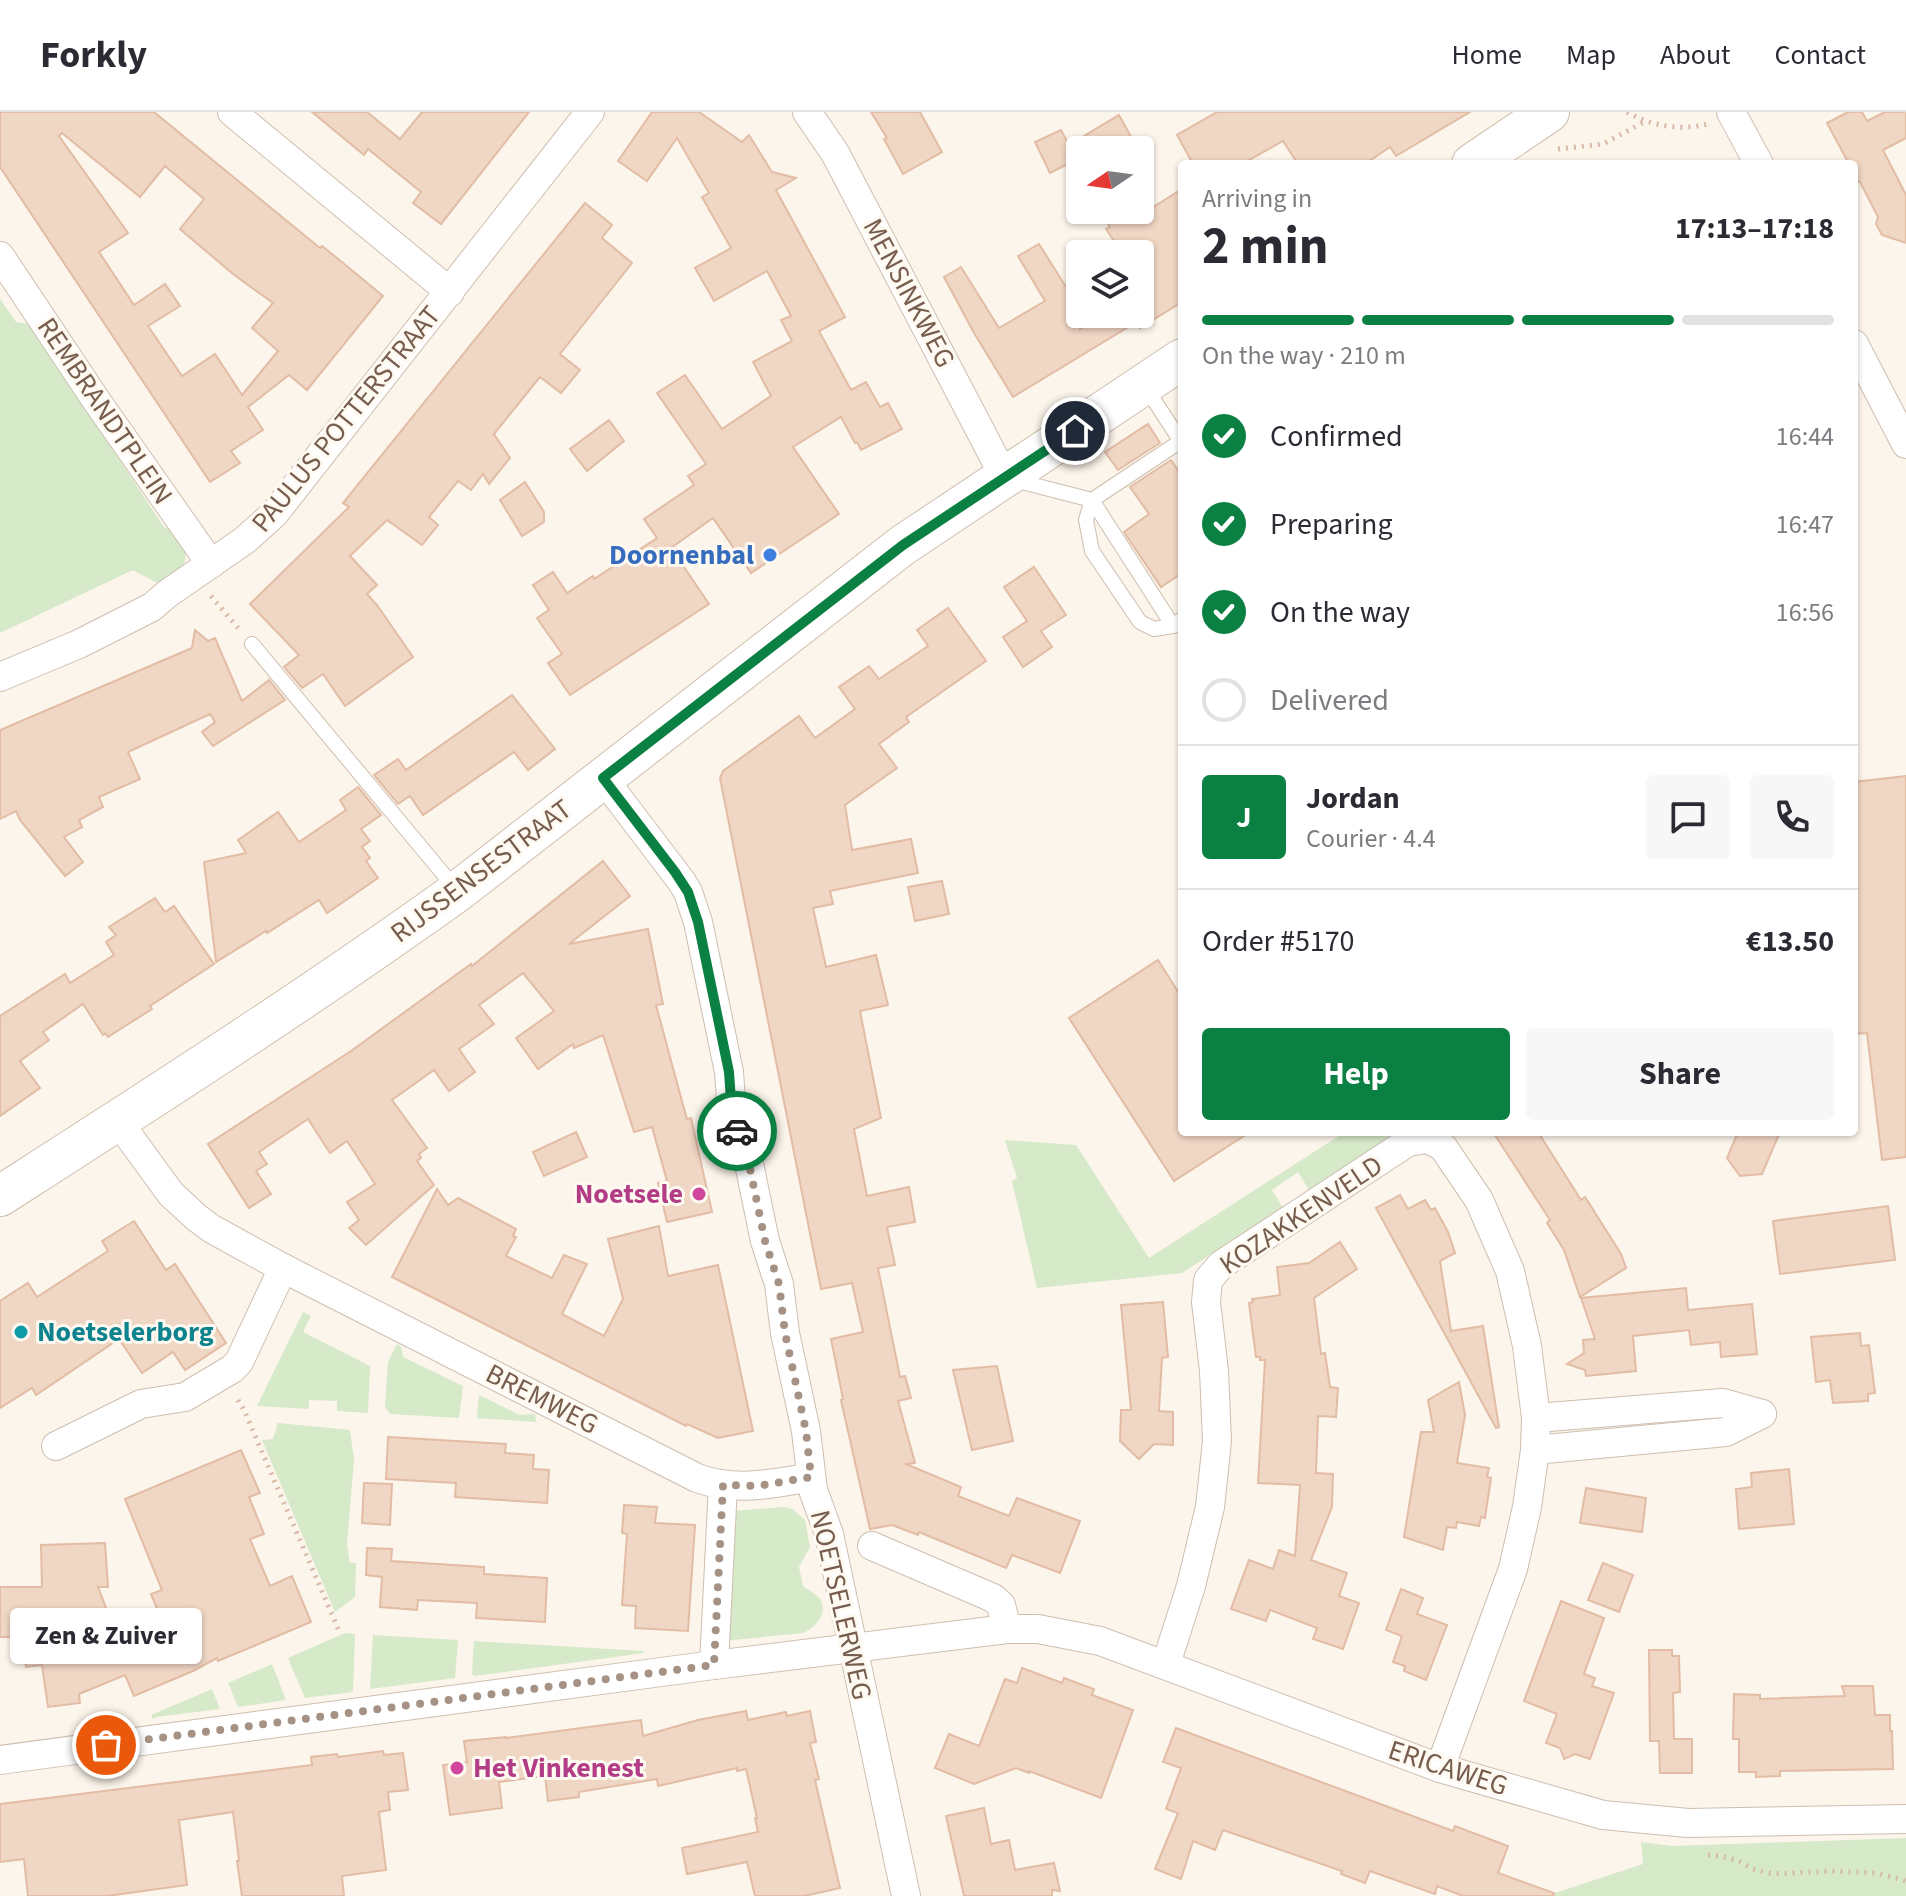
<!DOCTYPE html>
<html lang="en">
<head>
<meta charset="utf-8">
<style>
  :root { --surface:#fff; --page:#f7f7f7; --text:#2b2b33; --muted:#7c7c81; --line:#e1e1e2; --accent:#0b8043 }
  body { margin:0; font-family:"Source Sans 3",sans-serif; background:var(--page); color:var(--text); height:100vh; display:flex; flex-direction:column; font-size:30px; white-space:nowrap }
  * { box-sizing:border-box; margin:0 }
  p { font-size:26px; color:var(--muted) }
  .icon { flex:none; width:44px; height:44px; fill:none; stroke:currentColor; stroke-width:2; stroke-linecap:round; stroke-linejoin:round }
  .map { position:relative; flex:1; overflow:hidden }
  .sheet { position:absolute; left:1178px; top:48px; width:680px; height:976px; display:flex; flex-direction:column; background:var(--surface); border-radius:8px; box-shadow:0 2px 6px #0004 }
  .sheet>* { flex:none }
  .needle { width:52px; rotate:257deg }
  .tools { position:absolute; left:1066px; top:24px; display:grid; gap:16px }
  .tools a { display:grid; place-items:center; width:88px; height:88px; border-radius:8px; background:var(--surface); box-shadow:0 2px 6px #0004; font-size:40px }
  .pin { position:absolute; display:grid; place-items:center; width:68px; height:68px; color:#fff; margin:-34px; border:4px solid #fff; border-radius:50%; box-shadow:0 2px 8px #0007 }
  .courier { position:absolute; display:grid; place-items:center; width:80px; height:80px; margin:-40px; border:6px solid #0b8043; border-radius:50%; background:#fff; color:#222; box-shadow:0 2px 10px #0007 }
  .bubble { position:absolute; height:56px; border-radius:8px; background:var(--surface); box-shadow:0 2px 6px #0004; font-size:26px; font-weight:700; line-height:56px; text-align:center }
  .summary em { font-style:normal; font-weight:700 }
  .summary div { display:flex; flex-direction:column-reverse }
  .summary { display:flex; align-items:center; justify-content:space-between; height:136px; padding:0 24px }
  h1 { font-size:52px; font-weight:700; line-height:60px }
  .bar { display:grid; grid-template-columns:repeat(4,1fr); gap:12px 8px; align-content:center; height:96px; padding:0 24px }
  .bar i { height:10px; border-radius:6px; background:var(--line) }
  .bar .active { background:var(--accent) }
  .bar p { grid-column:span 4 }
  .line { display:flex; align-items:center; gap:20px; padding:0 24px; border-top:2px solid var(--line) }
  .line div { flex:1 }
  .round { display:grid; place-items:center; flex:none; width:84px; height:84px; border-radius:8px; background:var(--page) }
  ol { padding:0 24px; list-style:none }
  li { display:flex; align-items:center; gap:24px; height:88px }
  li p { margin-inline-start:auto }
  li .icon { padding:8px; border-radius:50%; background:var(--accent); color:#fff; stroke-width:4 }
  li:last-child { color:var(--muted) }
  li i { width:44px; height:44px; border:4px solid var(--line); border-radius:50% }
  .action { display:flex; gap:16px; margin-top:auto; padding:16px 24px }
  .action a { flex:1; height:92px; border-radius:8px; background:var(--accent); color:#fff; font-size:32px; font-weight:700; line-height:92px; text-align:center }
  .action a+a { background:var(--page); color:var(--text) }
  header { display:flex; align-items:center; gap:48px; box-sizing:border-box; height:112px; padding:0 40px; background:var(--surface); border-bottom:2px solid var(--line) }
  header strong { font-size:38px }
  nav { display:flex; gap:44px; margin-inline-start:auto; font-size:28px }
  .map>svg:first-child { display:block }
</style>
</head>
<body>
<header>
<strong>Forkly</strong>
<nav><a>Home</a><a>Map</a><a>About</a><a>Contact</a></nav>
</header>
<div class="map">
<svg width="1906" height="1784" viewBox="0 0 1906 1784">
  <rect width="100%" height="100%" fill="#fcf5eb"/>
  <g fill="#d6e9c9">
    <path d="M0,187l16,23 14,2 134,203 11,3 12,18 -4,23 -22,14 -28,-15 -133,63z"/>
    <path d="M1345,1020h55l-91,58 -11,-18 -26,18 11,18 -101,65 -145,15 -25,-107 5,-3 -12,-38 71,5 73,113z"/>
    <path d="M303,1200l8,4 -8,16 67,34 -2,47 -31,-2v-10l-28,-1v9l-52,-3z"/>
    <path d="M397,1232l4,3 2,10 60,29 -4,32 -69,-4 -5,-7 3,-45z"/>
    <path d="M479,1283l41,20 15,-1 1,8 -59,-4z"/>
    <path d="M278,1311l72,7 4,30 -7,84 3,19h6l-1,34 -20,15 -73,-172 11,-1z"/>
    <path d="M784,1395l8,2 13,11 5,27 -11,20 4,19c5,4 14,8 17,13 9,15 -5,29 -17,34l-80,8 8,-130z"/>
    <path d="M345,1521l10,1 -2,58 -48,6 -17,-40z"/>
    <path d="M373,1523l85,5 -3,38 -85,11z"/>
    <path d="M474,1529l169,10 1,2 -170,23 -2,-2z"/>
    <path d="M272,1552l14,36 -48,7 -10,-24z"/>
    <path d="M212,1577l8,20 -64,8 -3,2 -2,-4z"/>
    <path d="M1906,1726v58h-360l97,-32 -2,-22 31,4z"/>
  </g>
  <g fill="#f0d6c4" stroke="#e2bca5" stroke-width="2" fill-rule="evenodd">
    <path d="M0,0h154l166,136 2,-2 15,12 46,38 -76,94 -18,-15 -41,32 15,23 -32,21 9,12 -30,19 -210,-315zM62,21l78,64 25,-31 39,33 -24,30 53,45 40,29 -21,25 26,23 -36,44 -27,-41 -33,22 -34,-50 32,-20 -15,-22 -31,21 -35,-53 29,-19 -69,-97z"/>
    <path d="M312,0h55l33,27 22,-27h107l-88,112 -28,-21 8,-11 -53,-43 -4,6z"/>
    <path d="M652,0h47l43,30 7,-7 23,37 24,6 -20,12 69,127 -26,14 32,59 15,-8 14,25 8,-4 14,26 -41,21 -4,-8 -2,1 -14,-26 -48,30 46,67 -88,59 -38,-55 -42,30 38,56 -139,91 -22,-32 14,-9 -25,-36 12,-8 -16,-25 20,-13 14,21 26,-17 1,3 63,-41 -13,-19 50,-34 -6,-9 18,-12 -49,-71 28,-18 37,54 49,-33 -18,-34 39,-21 -11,-21 10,-4 -24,-45 -53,30 -19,-33 36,-20 -29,-51 7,-4 -32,-55 -30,43 -29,-20z"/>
    <path d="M871,0h49l22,40 -39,22 -19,-35 3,-1z"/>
    <path d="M1217,0h253l-74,44 -6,-9 -25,17h-67l-15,-23 -41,23h-49l-16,-29z"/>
    <path d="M1848,0h14l5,9 18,-9h21v26l-23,12 23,45v48l-24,-8 -6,-11 2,-7 -18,-35h-1l-5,-9v-9h-5l-22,-41z"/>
    <path d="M1119,3l15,27 -14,8h-49l5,10 -26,13 -15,-31 26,-12 8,15z"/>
    <path d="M1182,77v113l-42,26v-8l-127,77 -39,-64 -30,-56 17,-10 38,61 46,-27 -27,-45 21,-12 41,65v20l29,-15h31v-72l-19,10 -15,-23 4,-2 -10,-17 47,1z"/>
    <path d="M585,91l27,22 -10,13 30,25 -72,91 20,16 -19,23 -21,-16 -46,57 16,24 -21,26 -6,-10 -12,16 -13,-9 -29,36 9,8 -16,20 -35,-25 -37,36 27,29 -10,9 10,11 36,52 -68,49 -22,-32 -21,14 -18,-21 15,-12 -49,-51 99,-97 -6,-4z"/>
    <path d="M609,308l15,21 -37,30 -17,-22z"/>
    <path d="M1148,312l12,19 -42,27 -13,-18z"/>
    <path d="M1171,348l11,16v97l-21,14 -37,-55 25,-18 -19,-27z"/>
    <path d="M525,370l19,30v10l-22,14 -22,-36z"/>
    <path d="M1034,455l32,48 -25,16 11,16 -29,20 -20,-30 24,-16 -23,-34z"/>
    <path d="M948,496l38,53 -80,56 3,5 -30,22 18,24 -52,37 7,45 59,-11 7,34 -88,18 3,13 -20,4 13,59 50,-12 12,50 -28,6 21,107 -27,11 13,67 42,-9 6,35 -28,5 8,38 -17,3 22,109 5,-1 6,22 -13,3 17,62 -9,1 55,23 -3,9 51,20 8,-18 63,23 -20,52 -48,-18 -6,13 -87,-36 -1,3 -26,-10 -22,4 -29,-129 2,-1 -12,-60 32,-7 -11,-49 -31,6 -101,-511 3,-7 76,-55 16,22 40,-29 -16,-22 30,-21 10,13 49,-33 -11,-16z"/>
    <path d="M195,518l13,11 7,-3 27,63 27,-21 16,20 -72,46 -11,-14 13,-10 -5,-8 -82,38 12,27 -41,18 4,10 -24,13 3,7 -18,10 19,25 -18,14 -45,-56 -4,-9 -16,8v-89l192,-82z"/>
    <path d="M512,583l43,54 -27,21 -14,-18 -91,63 -13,-19 -12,8 -24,-29 24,-16 8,11z"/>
    <path d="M1906,664v381l-24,3 -15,-127 -13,1v-252z"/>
    <path d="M358,675l23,28 -20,14 9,12 -8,6 8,11 -4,3 12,17 -51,35 -8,-13 -52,33 -1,-2 -50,31 -12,-100 42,-9 -8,-13 40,-28 21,30 47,-32 -6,-10z"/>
    <path d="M603,749l27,35 -61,48 79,-15 15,75 -7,1 27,100 4,14 4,-1 21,94 -45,10 -9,-39 9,-2 -15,-54 -18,5 -31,-97 -29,13 -1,-4 -35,25 -22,-31 38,-27 -31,-38 -44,32 15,19 -35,25 16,23 -26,19 -15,-21 -42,30 35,48 -8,6 2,4 -4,3 17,24 -68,60 -17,-17 10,-8 -12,-18 28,-18 -28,-43 -17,12 -22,-34 -49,33 8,12 -11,7 15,23 -22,14 -41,-64 143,-93 120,-87 1,2z"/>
    <path d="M942,769l7,33 -34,7 -7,-34z"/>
    <path d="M155,786l10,14 9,-6 40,58 -64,42 2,3 -44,28 -3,-4 -2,2 -20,-31 -40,28 6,8 -29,21 20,27 -40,28v-100l65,-42 5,9 44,-28 -8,-13 10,-7 -7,-8z"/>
    <path d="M1158,848l24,38v134h68l-76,49 -105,-163z"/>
    <path d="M576,1020l11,25 -43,19 -11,-24z"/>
    <path d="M1493,1020h45l43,68 4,-3 36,57 5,14 -46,29 -16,-47 -17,-27 3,-3z"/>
    <path d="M1738,1020h42l-18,42 -22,2 -13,-18z"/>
    <path d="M437,1077l11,16 10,-7 58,31 -3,7 3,1 -10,19 46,22 12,-23 23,9 -25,50 42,22 19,-37 -15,-60 51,-13 9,50 50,-11 35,166 -35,7 -31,-14 -1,2 -294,-149z"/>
    <path d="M1400,1083l8,14 17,-9 6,10 4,-2 13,24 7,21 -15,8 11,70 32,-5 16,101 -3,1 -120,-220z"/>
    <path d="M1888,1094l7,54 -115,14 -7,-53z"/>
    <path d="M134,1109l32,49 9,-6 51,79 -41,27 -12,-18 -31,21 -23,-34 -83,56 -4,-7 -32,20v-107l28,-18 9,14 71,-46 -6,-10z"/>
    <path d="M1340,1130l17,27 -43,29 7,56 4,-1 5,34 8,1 -2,29 -18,-1 -2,57 17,1 -1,33 -21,53 36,13 -8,23 20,7 -16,46 -30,-10 4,-11 -47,-18 -4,11 -35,-12 18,-49 24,9 6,-19 16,6 5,-71 -42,-2 7,-123h-5v-3h-4l-7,-54 4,-1 -1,-3 28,-4 -3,-28 32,-4z"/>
    <path d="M1686,1176l2,22 64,-6 5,50 -36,3 -1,-15 -29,3 -2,-15 -56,6 3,35 -50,5 -1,-6 -18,-6 17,-11 -1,-13 12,-1 -14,-41z"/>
    <path d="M1163,1190l5,55 -6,1 -3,53 14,1v33l-19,-1 -15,15 -19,-18 1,-31h10l-10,-105z"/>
    <path d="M1860,1221l1,13 8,-1 6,48 -7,1v7l-35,2 -3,-23 -14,2 -5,-45z"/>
    <path d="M997,1254l16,75 -41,9 -19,-80z"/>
    <path d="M1459,1270l6,33 -8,48 32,5 -2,9 4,1 -6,40 -4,-1 -2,9 -22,-4 -1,6 -9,-1 -4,23 -39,-13 17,-105h13l-6,-32z"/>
    <path d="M388,1325l118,7 -1,9 29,2 -1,14 16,1 -2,33 -92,-6 1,-14 -70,-4z"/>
    <path d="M241,1338l19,43 -11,4 15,37 -14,5 20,47 22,-10 19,46 -93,39 -1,-3 -24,13 -59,25 -9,-21 -46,19 1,9 -32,4 -6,-42 -16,2 -4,-30h-22v-50h42l-1,-42 64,-2 3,44h-10l29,75 44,-20 -20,-48 11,-4 -37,-91z"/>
    <path d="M1789,1357l5,55 -55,5 -3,-40 16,-2 -1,-14z"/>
    <path d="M364,1371l28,1 -2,41 -28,-2z"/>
    <path d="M1586,1376l60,10 -4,34 -62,-9z"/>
    <path d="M624,1393l33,2 -2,16 40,2 -7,106 -53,-3 1,-22 -14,-1 5,-71 -5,-1z"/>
    <path d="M367,1436l25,1 -1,12 93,6v7l63,4 -2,44 -69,-4 1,-15 -59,-3 -1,10 -37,-3 2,-30 -16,-2z"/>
    <path d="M1603,1451l30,12 -14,37 -31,-12z"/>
    <path d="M1401,1477l22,9 -6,16 30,11 -21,55 -22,-9 1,-5 -12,-4 9,-26 -16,-6z"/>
    <path d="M1561,1489l43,17 -20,56 11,4 -3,8 22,7 -24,66 -15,-5 -11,5 -4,-11 -14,-5 11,-29 -33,-13z"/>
    <path d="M1649,1538h23v6h7l1,36 -7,1 1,46h18v34h-32l-1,-32h-9z"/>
    <path d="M1022,1556l40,15 2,-5 30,11 -2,6 41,15 -32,88 -72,-27v2l-13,-5 -42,16 -39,-16 14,-34 30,12 26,-67 12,4z"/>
    <path d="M1842,1574h31l2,29h15v16h2l1,38 -113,2v5l-24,1v-5h-17v-33h-6l1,-45 26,1v4l85,-3z"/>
    <path d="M746,1599l2,9 38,-8 1,4 23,-5 6,31 -6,1 9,36 -4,1 25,108 -36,8h-49l-8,-34 -60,12 -5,-26 76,-16 -3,-14h2l-11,-49 -9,2v-3l-79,18 -1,-7 -78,13v5l-31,4 -3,-25 -46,6 3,26 -52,7 -7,-50 24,-3 -3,-21 42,-4v1l135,-18 2,16 55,-16z"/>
    <path d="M1176,1616l277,103 2,-5 53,20 -10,27 56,20 -1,3h-90l-26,-10 -2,8 -65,-23 -5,12 -24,-9 1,-3 -119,-41 -8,20 -22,-9 -12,38 -26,-10 23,-56 -12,-4 15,-41 -18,-6z"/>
    <path d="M383,1639l1,4 19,-2 5,37 -20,2 2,18 -11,2 7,58 -44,6 2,20h-102l-5,-35h2l-6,-49 -54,8 8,65 -80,11h-79l-4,-37 -24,3v-58l312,-39 -1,-8 26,-3 1,3z"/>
    <path d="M984,1696l7,36 18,-4 6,30 39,-7 6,28 -8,-1v6h-88l-18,-80z"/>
  </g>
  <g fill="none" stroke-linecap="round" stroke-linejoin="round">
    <g stroke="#cebeb0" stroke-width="16">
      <g id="lane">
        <path d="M1146,276l36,55"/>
        <path d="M1181,329l-89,59 -6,20 6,31 48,71 14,7 19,-3 9,-7"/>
        <path d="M1014,368l78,20 81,126"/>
        <path d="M252,532l203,244"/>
      </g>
    </g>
    <g stroke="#cebeb0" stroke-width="30">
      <g id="street">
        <path d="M232,0l218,180"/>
        <path d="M807,0l28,41 170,325"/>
        <path d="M1731,0l28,52"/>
        <path d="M0,144l96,144 115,164"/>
        <path d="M1854,232l52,100"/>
        <path d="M0,565l79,-33 73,-37 15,-13 78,-54 29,-26 316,-402"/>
        <path d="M603,666l79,104 6,10 10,30 31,150 2,28 6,31 11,28 17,82 14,43 6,49 21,98 7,59 16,44 77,362"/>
        <path d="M117,1008l54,74 26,24 15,11 71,39 414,210c38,14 75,6 114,-1"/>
        <path d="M1536,1306l187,-15 39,11"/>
        <path d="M56,1334l85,-42 44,-7 47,-28 7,-7 44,-94"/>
        <path d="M1535,1338l191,-18 36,-18"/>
        <path d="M872,1434l121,52 8,7 6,24"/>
        <path d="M1166,1552l25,-78 19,-79 7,-66 -3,-70 -8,-69 2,-22 13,-15 187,-123 20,-3 15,8 36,53 31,71 17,75 9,72 -1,32 -8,57 -14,62 -73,199"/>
        <path d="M714,1553l9,-180"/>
        <path d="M0,1648l714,-95 293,-36h31l62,12 340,127 163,47 85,8 218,-4"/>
      </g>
    </g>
    <g stroke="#d0beae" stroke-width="42">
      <g id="secondary">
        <path d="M1472,52l77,-52"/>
        <path d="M0,1084c154,-99 309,-198 458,-305l445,-346 279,-186"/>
      </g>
    </g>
    <g stroke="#d6b9a6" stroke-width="5" stroke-dasharray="2 6" stroke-linecap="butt">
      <path d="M1627,0c24,14 53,19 80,12"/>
      <path d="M1558,37l45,-5 43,-23"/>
      <path d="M211,484l27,32"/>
      <path d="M238,1288l6,10 95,221"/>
      <path d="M1708,1743l13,1 18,5 14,8 21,5 57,-3 46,2 29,8"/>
    </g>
    <use href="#lane" stroke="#fff" stroke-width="14"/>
    <use href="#street" stroke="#fff" stroke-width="28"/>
    <use href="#secondary" stroke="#fff" stroke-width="40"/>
  </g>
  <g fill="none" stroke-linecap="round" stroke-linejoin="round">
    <path stroke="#a59285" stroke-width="8" stroke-dasharray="0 14.4" d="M106,1633l608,-80 9,-180 35,1 53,-9 -5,-46 -21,-98 -6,-49 -14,-43 -17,-82 -11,-28"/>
    <path stroke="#0b8043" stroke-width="10" d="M737,1019l-6,-31 -2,-28 -31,-150 -10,-30 -13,-20 -72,-94 300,-233 172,-114"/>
  </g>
  <circle fill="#3f7fe0" stroke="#fef9f1" stroke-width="3" cx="770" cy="443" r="8"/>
  <g fill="#d1479c" stroke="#fef9f1" stroke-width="3">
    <circle cx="699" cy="1082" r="8"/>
    <circle cx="457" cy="1656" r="8"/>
  </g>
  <circle fill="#0f9aa8" stroke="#fef9f1" stroke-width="3" cx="21" cy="1220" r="8"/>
  <g text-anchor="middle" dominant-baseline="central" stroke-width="6" stroke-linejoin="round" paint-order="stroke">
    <g font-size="28" fill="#765d4e" stroke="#fef9f1">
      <text transform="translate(909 181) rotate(62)">MENSINKWEG</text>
      <text transform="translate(105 299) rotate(56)">REMBRANDTPLEIN</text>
      <text transform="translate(346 307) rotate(-51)">PAULUS POTTERSTRAAT</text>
      <text transform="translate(481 759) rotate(-37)">RIJSSENSESTRAAT</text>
      <text transform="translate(1301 1103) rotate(-34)">KOZAKKENVELD</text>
      <text transform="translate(542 1287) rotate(27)">BREMWEG</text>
      <text transform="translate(841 1493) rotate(77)">NOETSELERWEG</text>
      <text transform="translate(1448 1656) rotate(18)">ERICAWEG</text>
    </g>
    <g font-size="28" font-weight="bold" fill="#366cbe" stroke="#fef9f1" text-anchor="end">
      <text x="754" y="443">Doornenbal</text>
    </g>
    <g font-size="28" font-weight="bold" fill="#b23c85" stroke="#fef9f1" text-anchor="end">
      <text x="683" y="1082">Noetsele</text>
      <text x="473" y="1656" text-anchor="start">Het Vinkenest</text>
    </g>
    <g font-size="28" font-weight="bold" fill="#0d838f" stroke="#fef9f1" text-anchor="start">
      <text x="37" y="1220">Noetselerborg</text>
    </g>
  </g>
</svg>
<div class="tools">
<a><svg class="needle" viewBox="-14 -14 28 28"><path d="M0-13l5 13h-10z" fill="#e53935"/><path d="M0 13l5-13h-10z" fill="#7c7c81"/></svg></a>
<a><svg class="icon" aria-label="layers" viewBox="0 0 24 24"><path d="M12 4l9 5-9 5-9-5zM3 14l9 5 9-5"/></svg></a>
</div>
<div class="pin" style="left:106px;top:1633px;background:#ea580c"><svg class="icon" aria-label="bag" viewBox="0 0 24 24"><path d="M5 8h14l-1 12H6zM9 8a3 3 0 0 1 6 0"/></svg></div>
<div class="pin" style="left:1075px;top:319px;background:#1f2937"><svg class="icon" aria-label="home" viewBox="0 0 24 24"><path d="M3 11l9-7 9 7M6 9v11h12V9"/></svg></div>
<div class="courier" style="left:737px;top:1019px"><svg class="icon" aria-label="car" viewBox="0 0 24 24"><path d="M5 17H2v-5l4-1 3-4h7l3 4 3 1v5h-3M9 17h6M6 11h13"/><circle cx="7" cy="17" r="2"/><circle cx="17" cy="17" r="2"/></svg></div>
<div class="bubble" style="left:10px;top:1496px;width:192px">Zen &amp; Zuiver</div>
<section class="sheet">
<div class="summary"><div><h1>2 min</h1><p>Arriving in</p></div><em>17:13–17:18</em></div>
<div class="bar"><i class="active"></i><i class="active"></i><i class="active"></i><i></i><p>On the way · 210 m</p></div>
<ol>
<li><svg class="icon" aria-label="check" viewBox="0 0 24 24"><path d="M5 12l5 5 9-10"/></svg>Confirmed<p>16:44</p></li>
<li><svg class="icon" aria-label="check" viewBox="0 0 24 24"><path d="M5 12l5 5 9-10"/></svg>Preparing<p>16:47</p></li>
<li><svg class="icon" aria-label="check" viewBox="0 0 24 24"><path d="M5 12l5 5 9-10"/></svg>On the way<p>16:56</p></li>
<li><i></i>Delivered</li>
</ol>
<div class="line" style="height:144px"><b class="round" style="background:var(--accent);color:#fff">J</b><div><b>Jordan</b><p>Courier · 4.4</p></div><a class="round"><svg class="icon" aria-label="chat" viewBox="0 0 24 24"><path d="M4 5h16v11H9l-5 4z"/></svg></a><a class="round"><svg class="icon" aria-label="phone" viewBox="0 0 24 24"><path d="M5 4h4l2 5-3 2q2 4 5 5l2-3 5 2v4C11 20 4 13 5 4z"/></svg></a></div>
<div class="line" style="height:104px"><div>Order #5170</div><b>€13.50</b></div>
<div class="action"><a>Help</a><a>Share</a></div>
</section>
</div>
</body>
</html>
